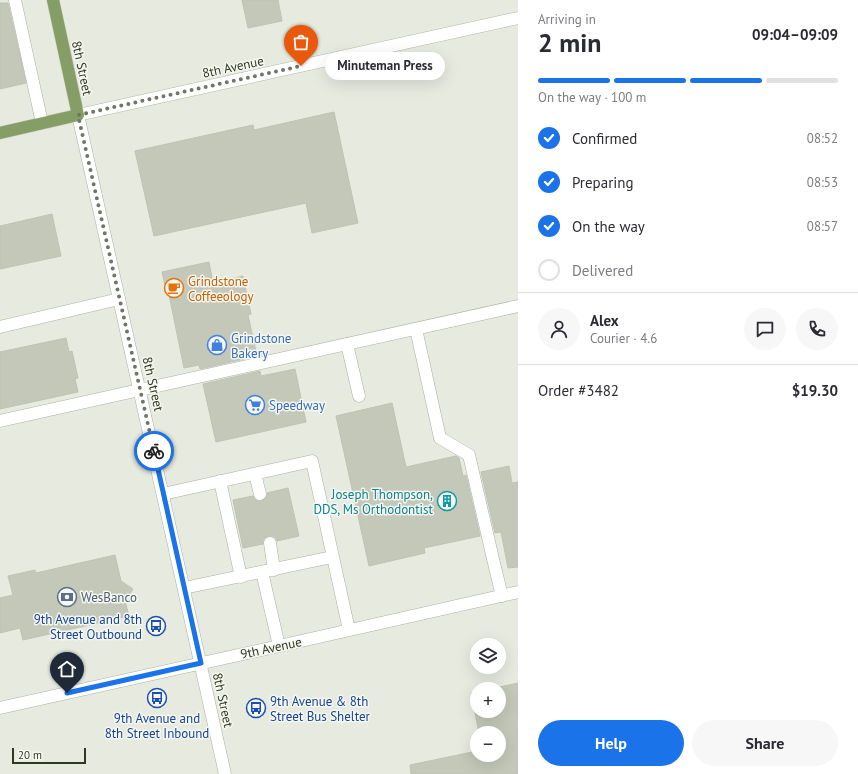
<!DOCTYPE html>
<html lang="en">
<head>
<meta charset="utf-8">
<style>
  :root { --surface:#fff; --page:#f7f7f7; --text:#2b2b33; --muted:#7c7c81; --line:#e1e1e2; --accent:#1a73e8 }
  body { margin:0; font-family:"PT Sans",sans-serif; background:var(--page); color:var(--text); height:100vh; display:flex; flex-direction:column; font-size:15px; white-space:nowrap }
  * { box-sizing:border-box; margin:0 }
  p { font-size:13px; color:var(--muted) }
  .icon { flex:none; width:22px; height:22px; fill:none; stroke:currentColor; stroke-width:2; stroke-linecap:round; stroke-linejoin:round }
  .map { position:relative; flex:1; overflow:hidden }
  .details { display:flex; flex-direction:column; background:var(--surface); width:340px }
  .details>* { flex:none }
  .fabs { position:absolute; left:470px; top:638px; display:grid; gap:8px }
  .fabs a { display:grid; place-items:center; width:36px; height:36px; border-radius:50%; background:var(--surface); box-shadow:0 4px 16px #0002; font-size:20px }
  .scale { position:absolute; left:12px; bottom:10px; width:74px; box-sizing:border-box; padding-left:4px; border:2px solid #2f3921; border-top:0; font-size:11px; line-height:14px; white-space:nowrap; color:#2f3921; -webkit-text-stroke:3px #f5f7f0; paint-order:stroke }
  .pin { position:absolute; display:grid; place-items:center; width:34px; height:34px; color:#fff; margin:-41px -17px; border-radius:50% 50% 50% 0; rotate:-45deg; box-shadow:0 0 4px #0007 }
  .pin .icon { rotate:45deg }
  .courier { position:absolute; display:grid; place-items:center; width:40px; height:40px; margin:-20px; border:3px solid #1a73e8; border-radius:50%; background:#fff; color:#222; box-shadow:0 1px 5px #0007 }
  .bubble { position:absolute; height:28px; border-radius:14px; background:var(--surface); box-shadow:0 4px 16px #0002; font-size:13px; font-weight:700; line-height:28px; text-align:center }
  .headline em { font-style:normal; font-weight:700 }
  .headline div { display:flex; flex-direction:column-reverse }
  .headline { display:flex; align-items:center; justify-content:space-between; height:68px; padding:0 20px }
  h1 { font-size:26px; font-weight:700; line-height:30px }
  .bar { display:grid; grid-template-columns:repeat(4,1fr); gap:6px 4px; align-content:center; height:48px; padding:0 20px }
  .bar i { height:5px; border-radius:3px; background:var(--line) }
  .bar .on { background:var(--accent) }
  .bar p { grid-column:span 4 }
  .line { display:flex; align-items:center; gap:10px; padding:0 20px; border-top:1px solid var(--line) }
  .line div { flex:1 }
  .round { display:grid; place-items:center; flex:none; width:42px; height:42px; border-radius:21px; background:var(--page) }
  ol { padding:0 20px; list-style:none }
  li { display:flex; align-items:center; gap:12px; height:44px }
  li p { margin-inline-start:auto }
  li .icon { padding:4px; border-radius:50%; background:var(--accent); color:#fff; stroke-width:4 }
  li:last-child { color:var(--muted) }
  li i { width:22px; height:22px; border:2px solid var(--line); border-radius:50% }
  .cta { display:flex; gap:8px; margin-top:auto; padding:8px 20px }
  .cta a { flex:1; height:46px; border-radius:24px; background:var(--accent); color:#fff; font-size:16px; font-weight:700; line-height:46px; text-align:center }
  .cta a+a { background:var(--page); color:var(--text) }
  main { display:flex; flex:1; min-height:0 }
  .map>svg:first-child { display:block }
</style>
</head>
<body>
<main>
<div class="map">
<svg width="518" height="774" viewBox="0 0 518 774">
  <rect width="100%" height="100%" fill="#e7eadf"/>
  <g fill="#c3c8b8" stroke="#bec3b2">
    <path d="M242,0h36l4,21 -34,7z"/>
    <path d="M0,3h8l18,80 -26,6z"/>
    <path d="M334,112l24,111 -46,10 -6,-30 -152,33 -19,-85 118,-26 1,5z"/>
    <path d="M52,214l9,42 -61,13v-43z"/>
    <path d="M209,262l4,21 30,-7 8,38 -3,1 9,41 -57,13 -1,-4 -15,3 -16,-78h-2l-4,-18z"/>
    <path d="M66,338l3,14 3,-1 6,27 -3,1 3,13 -78,17v-57z"/>
    <path d="M295,369l11,53 -90,20 -13,-58 57,-13 1,5z"/>
    <path d="M392,403l14,64 50,-11 3,2 4,18 3,-1 14,61 -56,12 1,5 -56,13 -33,-150z"/>
    <path d="M509,466l3,17 6,-1v85l-10,1 -7,-36 -6,1 -14,-61z"/>
    <path d="M288,488l11,48 -22,5 -1,-3 -3,-2h-4l-3,1 -3,3v4l-20,4 -10,-48 20,-4 2,3 3,2h3l4,-2 2,-3v-3z"/>
    <path d="M115,555l6,26 12,8 -8,12 4,15 -106,24 -3,-12 -20,5v-35l13,-3 -5,-19 27,-6 1,3z"/>
    <path d="M518,683v91h-107l-1,-9 67,-14v4h22v-22h-20l-8,-40 6,-1v19h22v-22h-8z"/>
  </g>
  <g fill="none" stroke-linecap="round" stroke-linejoin="round">
    <g stroke="#acb1a2" stroke-width="13">
      <g id="service">
        <path d="M15,0l27,123"/>
        <path d="M0,327l119,-28"/>
        <path d="M416,329l24,109 29,17 24,104 9,37"/>
        <path d="M347,344l12,52"/>
        <path d="M0,421l518,-115"/>
        <path d="M255,474l5,20"/>
        <path d="M220,481l21,96"/>
        <path d="M163,494l149,-33 37,169"/>
        <path d="M270,543l4,27"/>
        <path d="M262,572l17,74"/>
        <path d="M184,588l148,-31"/>
      </g>
    </g>
    <g stroke="#acb1a2" stroke-width="13">
      <path id="minor" d="M0,708l279,-62 239,-54"/>
    </g>
    <g stroke="#acb1a2" stroke-width="13">
      <path id="tertiary" d="M78,115l147,659"/>
    </g>
    <g stroke="#b0b8a1" stroke-width="13">
      <path id="secondary" d="M78,115l440,-97"/>
    </g>
    <g stroke="#c5c8c1" stroke-width="13">
      <path id="primary" d="M0,133l78,-18 -25,-115"/>
    </g>
    <use href="#service" stroke="#fff" stroke-width="12"/>
    <use href="#minor" stroke="#fff" stroke-width="12"/>
    <use href="#tertiary" stroke="#fff" stroke-width="12"/>
    <use href="#secondary" stroke="#fff" stroke-width="12"/>
    <use href="#primary" stroke="#859e65" stroke-width="12"/>
  </g>
  <g fill="none" stroke-linecap="round" stroke-linejoin="round">
    <path stroke="#6f7764" stroke-width="4" stroke-dasharray="0 7.2" d="M154,451l-76,-336 223,-49"/>
    <path stroke="#1a73e8" stroke-width="5" d="M67,693l134,-30 -47,-212"/>
  </g>
  <defs>
    <g id="cafe-ring" transform="scale(1)"><circle r="9.5" fill="#f5f7f0" stroke="#e8710a" stroke-width="1.5"/><path d="M-5.5-4.5H6V0H3Q3 3.5 0 3.5H-2.5Q-5.5 3.5-5.5 0ZM3-3.2v2h1.7v-2ZM-6 4.5H4V6H-6Z" fill="#e8710a"/></g>
    <g id="shop-ring" transform="scale(1)"><circle r="9.5" fill="#f5f7f0" stroke="#3f7fe0" stroke-width="1.5"/><path d="M-5-2.5h2.3a2.7 3.5 0 0 1 5.4 0H5L5.5 6h-11ZM-1.5-2.5h3a1.5 2.3 0 0 0-3 0Z" fill="#3f7fe0"/></g>
    <g id="supermarket-ring" transform="scale(1)"><circle r="9.5" fill="#f5f7f0" stroke="#3f7fe0" stroke-width="1.5"/><path d="M-6-5.5h2.5l.6 2H6L4.5 2H-2.5L-4.4-4H-6ZM-1.5 3.2a1.3 1.3 0 1 0 .1 0ZM3 3.2a1.3 1.3 0 1 0 .1 0Z" fill="#3f7fe0"/></g>
    <g id="building-ring" transform="scale(1)"><circle r="9.5" fill="#f5f7f0" stroke="#0f9aa8" stroke-width="1.5"/><path d="M-4-6H4V6H1V3H-1V6H-4ZM-2.5-4.3h1.7v1.8h-1.7ZM.8-4.3h1.7v1.8H.8ZM-2.5-1h1.7V.8h-1.7ZM.8-1h1.7V.8H.8Z" fill="#0f9aa8"/></g>
    <g id="bank-ring" transform="scale(1)"><circle r="9.5" fill="#f5f7f0" stroke="#5c6f8a" stroke-width="1.5"/><path d="M-6-4H6V4H-6ZM0-2.3a2.3 2.3 0 1 0 0 4.6a2.3 2.3 0 1 0 0-4.6Z" fill="#5c6f8a"/></g>
    <g id="bus-ring" transform="scale(1)"><circle r="9.5" fill="#f5f7f0" stroke="#1a4fb4" stroke-width="1.5"/><path d="M-5-6H5V4H4V6H2V4H-2V6H-4V4H-5ZM-3.5-4V0h7V-4ZM-3.5 1.2v1.5H-2V1.2ZM2 1.2v1.5H3.5V1.2Z" fill="#1a4fb4"/></g>
  </defs>
  <g fill-rule="evenodd">
    <use href="#cafe-ring" x="174" y="288"/>
    <use href="#shop-ring" x="217" y="345"/>
    <use href="#supermarket-ring" x="255" y="405"/>
    <use href="#building-ring" x="447" y="501"/>
    <use href="#bank-ring" x="67" y="597"/>
    <use href="#bus-ring" x="156" y="626"/>
    <use href="#bus-ring" x="157" y="698"/>
    <use href="#bus-ring" x="256" y="708"/>
  </g>
  <g text-anchor="middle" dominant-baseline="central" stroke-width="3" stroke-linejoin="round" paint-order="stroke">
    <g font-size="13" fill="#2f3921" stroke="#f5f7f0">
      <text transform="translate(233 67) rotate(-12)">8th Avenue</text>
      <text transform="translate(82 68) rotate(78)">8th Street</text>
      <text transform="translate(153 384) rotate(77)">8th Street</text>
      <text transform="translate(271 648) rotate(-12)">9th Avenue</text>
      <text transform="translate(223 700) rotate(78)">8th Street</text>
    </g>
    <g font-size="13" fill="#c56008" stroke="#f5f7f0" text-anchor="start">
      <text x="188" y="281">Grindstone<tspan x="188" dy="15">Coffeeology</tspan></text>
    </g>
    <g font-size="13" fill="#366cbe" stroke="#f5f7f0" text-anchor="start">
      <text x="231" y="338">Grindstone<tspan x="231" dy="15">Bakery</tspan></text>
      <text x="269" y="405">Speedway</text>
    </g>
    <g font-size="13" fill="#0d838f" stroke="#f5f7f0" text-anchor="end">
      <text x="433" y="494">Joseph Thompson,<tspan x="433" dy="15">DDS, Ms Orthodontist</tspan></text>
    </g>
    <g font-size="13" fill="#4e5e75" stroke="#f5f7f0" text-anchor="start">
      <text x="81" y="597">WesBanco</text>
    </g>
    <g font-size="13" fill="#164399" stroke="#f5f7f0" text-anchor="end">
      <text x="142" y="619">9th Avenue and 8th<tspan x="142" dy="15">Street Outbound</tspan></text>
      <text x="270" y="701" text-anchor="start">9th Avenue &amp; 8th<tspan x="270" dy="15">Street Bus Shelter</tspan></text>
      <text x="157" y="718" text-anchor="middle">9th Avenue and<tspan x="157" dy="15">8th Street Inbound</tspan></text>
    </g>
  </g>
</svg>
<div class="fabs">
<a><svg class="icon" aria-label="layers" viewBox="0 0 24 24"><path d="M12 4l9 5-9 5-9-5zM3 14l9 5 9-5"/></svg></a>
<a>+</a>
<a>−</a>
</div>
<div class="scale">20 m</div>
<div class="pin" style="left:301px;top:66px;background:#ea580c"><svg class="icon" aria-label="bag" viewBox="0 0 24 24"><path d="M5 8h14l-1 12H6zM9 8a3 3 0 0 1 6 0"/></svg></div>
<div class="pin" style="left:67px;top:693px;background:#1f2937"><svg class="icon" aria-label="home" viewBox="0 0 24 24"><path d="M3 11l9-7 9 7M6 9v11h12V9"/></svg></div>
<div class="courier" style="left:154px;top:451px"><svg class="icon" aria-label="bike" viewBox="0 0 24 24"><circle cx="6" cy="16" r="4"/><circle cx="18" cy="16" r="4"/><path d="M6 16l4-8h5l3 8M10 8l3 8H6M13 5h3"/></svg></div>
<div class="bubble" style="left:325px;top:52px;width:120px">Minuteman Press</div>
</div>
<section class="details">
<div class="headline"><div><h1>2 min</h1><p>Arriving in</p></div><em>09:04–09:09</em></div>
<div class="bar"><i class="on"></i><i class="on"></i><i class="on"></i><i></i><p>On the way · 100 m</p></div>
<ol>
<li><svg class="icon" aria-label="check" viewBox="0 0 24 24"><path d="M5 12l5 5 9-10"/></svg>Confirmed<p>08:52</p></li>
<li><svg class="icon" aria-label="check" viewBox="0 0 24 24"><path d="M5 12l5 5 9-10"/></svg>Preparing<p>08:53</p></li>
<li><svg class="icon" aria-label="check" viewBox="0 0 24 24"><path d="M5 12l5 5 9-10"/></svg>On the way<p>08:57</p></li>
<li><i></i>Delivered</li>
</ol>
<div class="line" style="height:72px"><a class="round"><svg class="icon" aria-label="person" viewBox="0 0 24 24"><circle cx="12" cy="8" r="4"/><path d="M4 21q1-7 8-7t8 7"/></svg></a><div><b>Alex</b><p>Courier · 4.6</p></div><a class="round"><svg class="icon" aria-label="chat" viewBox="0 0 24 24"><path d="M4 5h16v11H9l-5 4z"/></svg></a><a class="round"><svg class="icon" aria-label="phone" viewBox="0 0 24 24"><path d="M5 4h4l2 5-3 2q2 4 5 5l2-3 5 2v4C11 20 4 13 5 4z"/></svg></a></div>
<div class="line" style="height:52px"><div>Order #3482</div><b>$19.30</b></div>
<div class="cta"><a>Help</a><a>Share</a></div>
</section>
</main>
</body>
</html>
